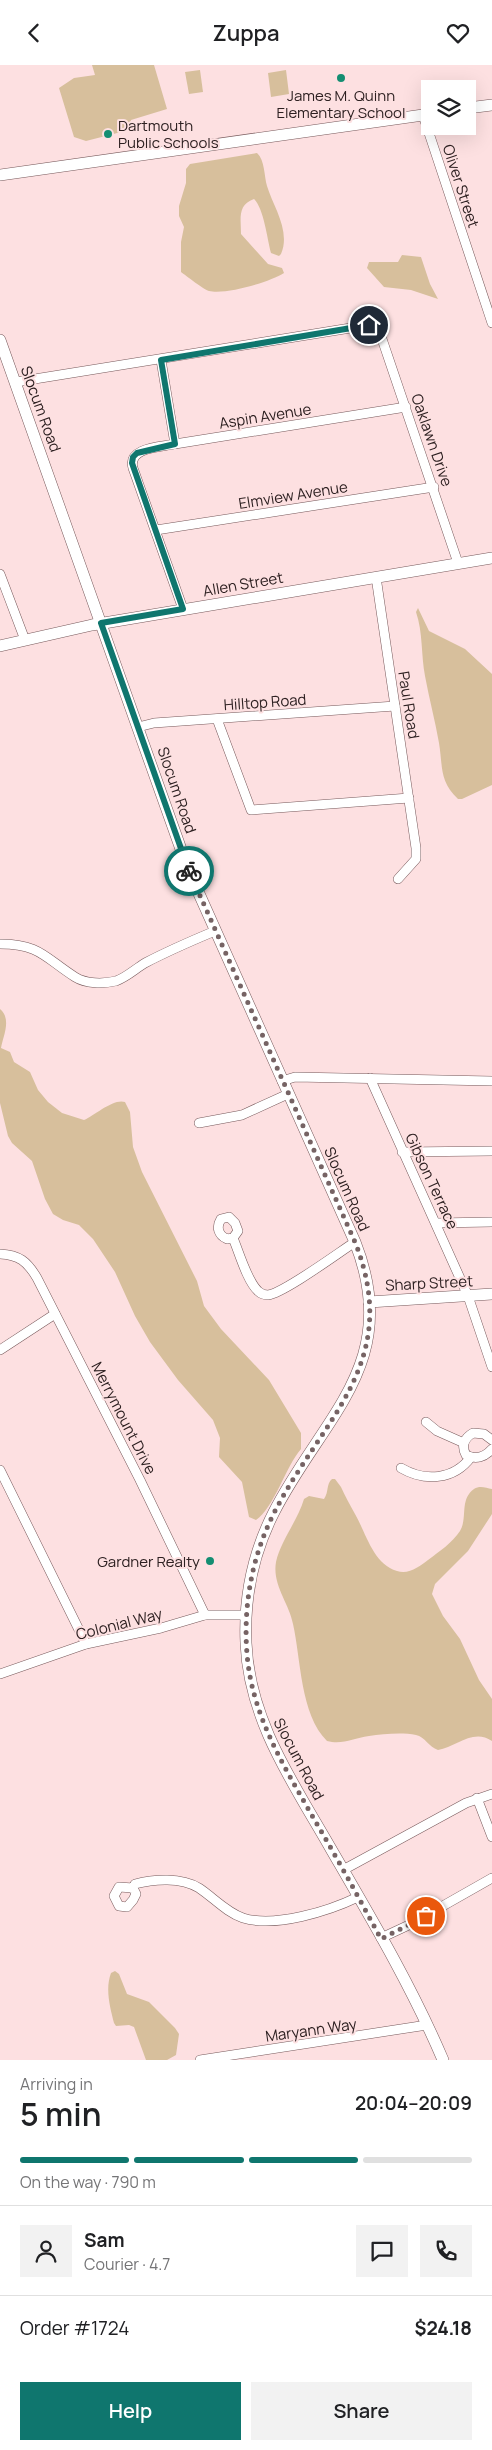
<!DOCTYPE html>
<html lang="en">
<head>
<meta charset="utf-8">
<style>
  :root { --surface:#fff; --page:#f2f2f2; --text:#202124; --muted:#757577; --line:#e0e0e0; --accent:#0f766e }
  body { margin:0; font-family:Manrope,sans-serif; background:var(--page); color:var(--text); height:100vh; display:flex; flex-direction:column; font-size:19px; white-space:nowrap }
  * { box-sizing:border-box; margin:0 }
  p { font-size:16px; color:var(--muted) }
  .icon { flex:none; width:28px; height:28px; fill:none; stroke:currentColor; stroke-width:2; stroke-linecap:round; stroke-linejoin:round }
  .map { position:relative; height:1995px; overflow:hidden }
  .side { display:flex; flex-direction:column; background:var(--surface); flex:1 }
  .side>* { flex:none }
  .controls { position:absolute; left:421px; top:15px; display:grid; gap:10px }
  .controls a { display:grid; place-items:center; width:55px; height:55px; border-radius:0px; background:var(--surface); box-shadow:0 5px 20px #0002; font-size:25px }
  .pin { position:absolute; display:grid; place-items:center; width:42px; height:42px; color:#fff; margin:-21px; border:2px solid #fff; border-radius:50%; box-shadow:0 1px 5px #0007 }
  .courier { position:absolute; display:grid; place-items:center; width:50px; height:50px; margin:-25px; border:4px solid #0f766e; border-radius:50%; background:#fff; color:#222; box-shadow:0 1px 6px #0007 }
  .headline em { font-style:normal; font-weight:600 }
  .headline div { display:flex; flex-direction:column-reverse }
  .headline { display:flex; align-items:center; justify-content:space-between; height:85px; padding:0 20px }
  h1 { font-size:32px; font-weight:600; line-height:38px }
  .bar { display:grid; grid-template-columns:repeat(4,1fr); gap:8px 5px; align-content:center; height:60px; padding:0 20px }
  .bar i { height:6px; border-radius:4px; background:var(--line) }
  .bar .on { background:var(--accent) }
  .bar p { grid-column:span 4 }
  .line { display:flex; align-items:center; gap:12px; padding:0 20px; border-top:1px solid var(--line) }
  .line div { flex:1 }
  .round { display:grid; place-items:center; flex:none; width:52px; height:52px; border-radius:0px; background:var(--page) }
  .cta { display:flex; gap:10px; margin-top:auto; padding:10px 20px }
  .cta a { flex:1; height:58px; border-radius:0px; background:var(--accent); color:#fff; font-size:20px; font-weight:600; line-height:58px; text-align:center }
  .cta a+a { background:var(--page); color:var(--text) }
  header { display:flex; justify-content:space-between; align-items:center; height:65px; padding:0 20px; background:var(--surface); font-size:22px; font-weight:600 }
  .map>svg:first-child { display:block }
</style>
</head>
<body>
<header><svg class="icon" aria-label="back" viewBox="0 0 24 24"><path d="M15 5l-7 7 7 7"/></svg>Zuppa<svg class="icon" aria-label="heart" viewBox="0 0 24 24"><path d="M12 20l-8-8c-3-5 5-10 8-4 3-6 11-1 8 4z"/></svg></header>
<div class="map">
<svg width="492" height="1995" viewBox="0 0 492 1995">
  <rect width="100%" height="100%" fill="#fde0e1"/>
  <g fill="#d7bf9c">
    <path d="M92,0h62l13,44 -36,11 -2,10 -43,11 -12,-4 -15,-49 15,-10 21,-3z"/>
    <path d="M200,5l3,22 -14,2 -4,-22z"/>
    <path d="M286,5l3,24 -18,3 -3,-24z"/>
    <path d="M257,88c8,7 7,23 10,33 6,20 24,45 14,68l-2,2 -8,-3c-4,-15 -7,-44 -17,-54 -17,6 -13,20 -13,35l27,30 14,4 2,5c-14,9 -58,22 -75,18 -3,0 -24,-16 -28,-19v-30l3,-15 -5,-11v-10l7,-23v-14l4,-5z"/>
    <path d="M402,190l19,2 9,27 8,15 -27,-9 -27,-3 -17,-19 2,-6h29z"/>
    <path d="M418,543l11,23 36,18 27,25v111l-30,14h-4c-19,-18 -15,-32 -19,-56 -4,-23 -10,-45 -14,-67 -4,-21 -2,-44 -9,-64z"/>
    <path d="M0,944c12,10 3,27 1,39l9,4 4,10 16,10 8,18 10,12 14,11 22,7c11,-5 30,-22 41,-18l5,10 3,35 9,25 55,109 7,25 17,23 48,51 32,53v16c-15,17 -27,59 -45,71l-7,-3 -7,-35 -23,-25 1,-19 -7,-18 -35,-40 -28,-38 -15,-26 -20,-44 -22,-33 -14,-14 -16,-5 -10,-6 -8,-15 -13,-38 -20,-18 -4,-7 -8,-33z"/>
    <path d="M332,1414h3l6,8c4,9 9,18 14,27 11,19 18,50 42,57 12,4 23,-5 31,-11 12,-9 24,-17 32,-29 8,-13 -1,-31 14,-42 6,-4 12,-1 18,0v25l-24,37 -33,33 -3,10 11,22 17,23 19,41 13,19v42c-19,-13 -36,6 -54,9 -9,-3 -13,-13 -22,-15 -14,-3 -33,-1 -47,1 -16,2 -26,9 -42,5 -27,-27 -26,-82 -34,-117 -4,-21 -21,-39 -17,-62 5,-22 22,-42 28,-63l5,-3 15,3c5,-7 2,-15 8,-20z"/>
    <path d="M115,1906l4,3 8,20 22,8 26,26 4,6 -3,21 -9,5h-21l-12,-33 -5,-2 -13,1 -2,-3c-4,-16 -9,-34 -3,-50z"/>
  </g>
  <g fill="none" stroke-linecap="round" stroke-linejoin="round">
    <g stroke="#77595b" stroke-width="10">
      <g id="street">
        <path d="M423,50l69,208"/>
        <path d="M161,295l14,84"/>
        <path d="M16,317l353,-57 7,1 5,10 77,227"/>
        <path d="M156,465l278,-43"/>
        <path d="M0,509l25,66"/>
        <path d="M376,512l40,271v11l-18,20"/>
        <path d="M183,544l-50,-141c-6,-21 29,-21 42,-24l231,-37"/>
        <path d="M217,654l34,91 158,-12"/>
        <path d="M138,662l16,-4 241,-17"/>
        <path d="M0,879c40,0 45,14 75,33 11,7 28,7 41,4 11,-4 19,-12 29,-18 23,-12 46,-22 70,-32"/>
        <path d="M370,1013l98,218 24,71"/>
        <path d="M282,1016l13,-4 197,4"/>
        <path d="M199,1058l43,-8 46,-21"/>
        <path d="M402,1087l90,-1"/>
        <path d="M436,1158l56,-1"/>
        <path d="M233,1173l-6,1c-9,-4 -11,-12 -6,-20l8,-2 6,6 3,8 -5,7c6,14 14,43 25,53 3,3 6,4 10,4 16,-2 70,-42 87,-53"/>
        <path d="M0,1189c19,1 27,7 37,24l103,202 65,135"/>
        <path d="M0,1285l55,-36"/>
        <path d="M426,1357l11,9 27,12"/>
        <path d="M492,1375l-8,-6 -11,-1c-9,5 -12,13 -7,22 10,5 19,2 26,-6"/>
        <path d="M401,1403c24,14 53,12 70,-11"/>
        <path d="M0,1405l86,174"/>
        <path d="M0,1609l86,-30 75,-16 44,-13h41"/>
        <path d="M477,1733l15,39"/>
        <path d="M343,1805l123,-67 26,-9"/>
        <path d="M133,1823l3,6 -3,6 -6,7 -8,-1 -5,-10 5,-9 14,1 2,-4c19,-5 46,-7 64,4 15,10 27,24 44,30 32,10 86,-7 115,-21"/>
        <path d="M381,1873l30,-14 81,-46"/>
        <path d="M200,1995l227,-35"/>
      </g>
    </g>
    <g stroke="#77595b" stroke-width="12">
      <g id="secondary">
        <path d="M468,43l24,-3"/>
        <path d="M0,110l430,-61"/>
        <path d="M0,275l188,529 167,373c48,121 -32,174 -81,270 -21,41 -30,86 -28,131 3,78 48,141 85,206 40,69 81,138 112,211"/>
        <path d="M0,581l92,-21 400,-67"/>
        <path d="M369,1237l123,-8"/>
      </g>
    </g>
    <use href="#street" stroke="#fff" stroke-width="9"/>
    <use href="#secondary" stroke="#fff" stroke-width="11"/>
  </g>
  <g fill="none" stroke-linecap="round" stroke-linejoin="round">
    <path stroke="#766364" stroke-width="5" stroke-dasharray="0 9" d="M189,806l166,371c48,121 -32,175 -81,271 -22,43 -31,93 -27,141 5,62 37,112 67,165 23,39 45,79 67,120l45,-23"/>
    <path stroke="#0f766e" stroke-width="6" d="M189,806l-88,-248 82,-14 -51,-146 1,-6 4,-4 38,-9 -14,-84 208,-35"/>
  </g>
  <g fill="#148e72" stroke="#fde0e1" stroke-width="2">
    <circle cx="341" cy="13" r="5"/>
    <circle cx="108" cy="69" r="5"/>
    <circle cx="210" cy="1496" r="5"/>
  </g>
  <g text-anchor="middle" dominant-baseline="central" stroke-width="4" stroke-linejoin="round" paint-order="stroke">
    <g font-size="15" fill="#2d2021" stroke="#fde0e1">
      <text x="341" y="30">James M. Quinn<tspan x="341" dy="17">Elementary School</tspan></text>
      <text x="118" y="60" text-anchor="start">Dartmouth<tspan x="118" dy="17">Public Schools</tspan></text>
      <text x="200" y="1496" text-anchor="end">Gardner Realty</text>
    </g>
    <g font-size="15" fill="#2d2021" stroke="#fde0e1">
      <text transform="translate(461 121) rotate(72)">Oliver Street</text>
      <text transform="translate(41 344) rotate(70)">Slocum Road</text>
      <text transform="translate(265 351) rotate(-9)">Aspin Avenue</text>
      <text transform="translate(432 375) rotate(71)">Oaklawn Drive</text>
      <text transform="translate(293 430) rotate(-9)">Elmview Avenue</text>
      <text transform="translate(243 519) rotate(-10)">Allen Street</text>
      <text transform="translate(265 637) rotate(-4)">Hilltop Road</text>
      <text transform="translate(409 640) rotate(81)">Paul Road</text>
      <text transform="translate(177 725) rotate(71)">Slocum Road</text>
      <text transform="translate(432 1116) rotate(65)">Gibson Terrace</text>
      <text transform="translate(347 1124) rotate(66)">Slocum Road</text>
      <text transform="translate(429 1218) rotate(-3)">Sharp Street</text>
      <text transform="translate(124 1353) rotate(63)">Merrymount Drive</text>
      <text transform="translate(119 1559) rotate(-14)">Colonial Way</text>
      <text transform="translate(299 1694) rotate(62)">Slocum Road</text>
      <text transform="translate(311 1965) rotate(-8)">Maryann Way</text>
    </g>
  </g>
</svg>
<div class="controls">
<a><svg class="icon" aria-label="layers" viewBox="0 0 24 24"><path d="M12 4l9 5-9 5-9-5zM3 14l9 5 9-5"/></svg></a>
</div>
<div class="pin" style="left:426px;top:1851px;background:#ea580c"><svg class="icon" aria-label="bag" viewBox="0 0 24 24"><path d="M5 8h14l-1 12H6zM9 8a3 3 0 0 1 6 0"/></svg></div>
<div class="pin" style="left:369px;top:260px;background:#1f2937"><svg class="icon" aria-label="home" viewBox="0 0 24 24"><path d="M3 11l9-7 9 7M6 9v11h12V9"/></svg></div>
<div class="courier" style="left:189px;top:806px"><svg class="icon" aria-label="bike" viewBox="0 0 24 24"><circle cx="6" cy="16" r="4"/><circle cx="18" cy="16" r="4"/><path d="M6 16l4-8h5l3 8M10 8l3 8H6M13 5h3"/></svg></div>
</div>
<section class="side">
<div class="headline"><div><h1>5 min</h1><p>Arriving in</p></div><em>20:04–20:09</em></div>
<div class="bar"><i class="on"></i><i class="on"></i><i class="on"></i><i></i><p>On the way · 790 m</p></div>
<div class="line" style="height:90px"><a class="round"><svg class="icon" aria-label="person" viewBox="0 0 24 24"><circle cx="12" cy="8" r="4"/><path d="M4 21q1-7 8-7t8 7"/></svg></a><div><b>Sam</b><p>Courier · 4.7</p></div><a class="round"><svg class="icon" aria-label="chat" viewBox="0 0 24 24"><path d="M4 5h16v11H9l-5 4z"/></svg></a><a class="round"><svg class="icon" aria-label="phone" viewBox="0 0 24 24"><path d="M5 4h4l2 5-3 2q2 4 5 5l2-3 5 2v4C11 20 4 13 5 4z"/></svg></a></div>
<div class="line" style="height:65px"><div>Order #1724</div><b>$24.18</b></div>
<div class="cta"><a>Help</a><a>Share</a></div>
</section>
</body>
</html>
